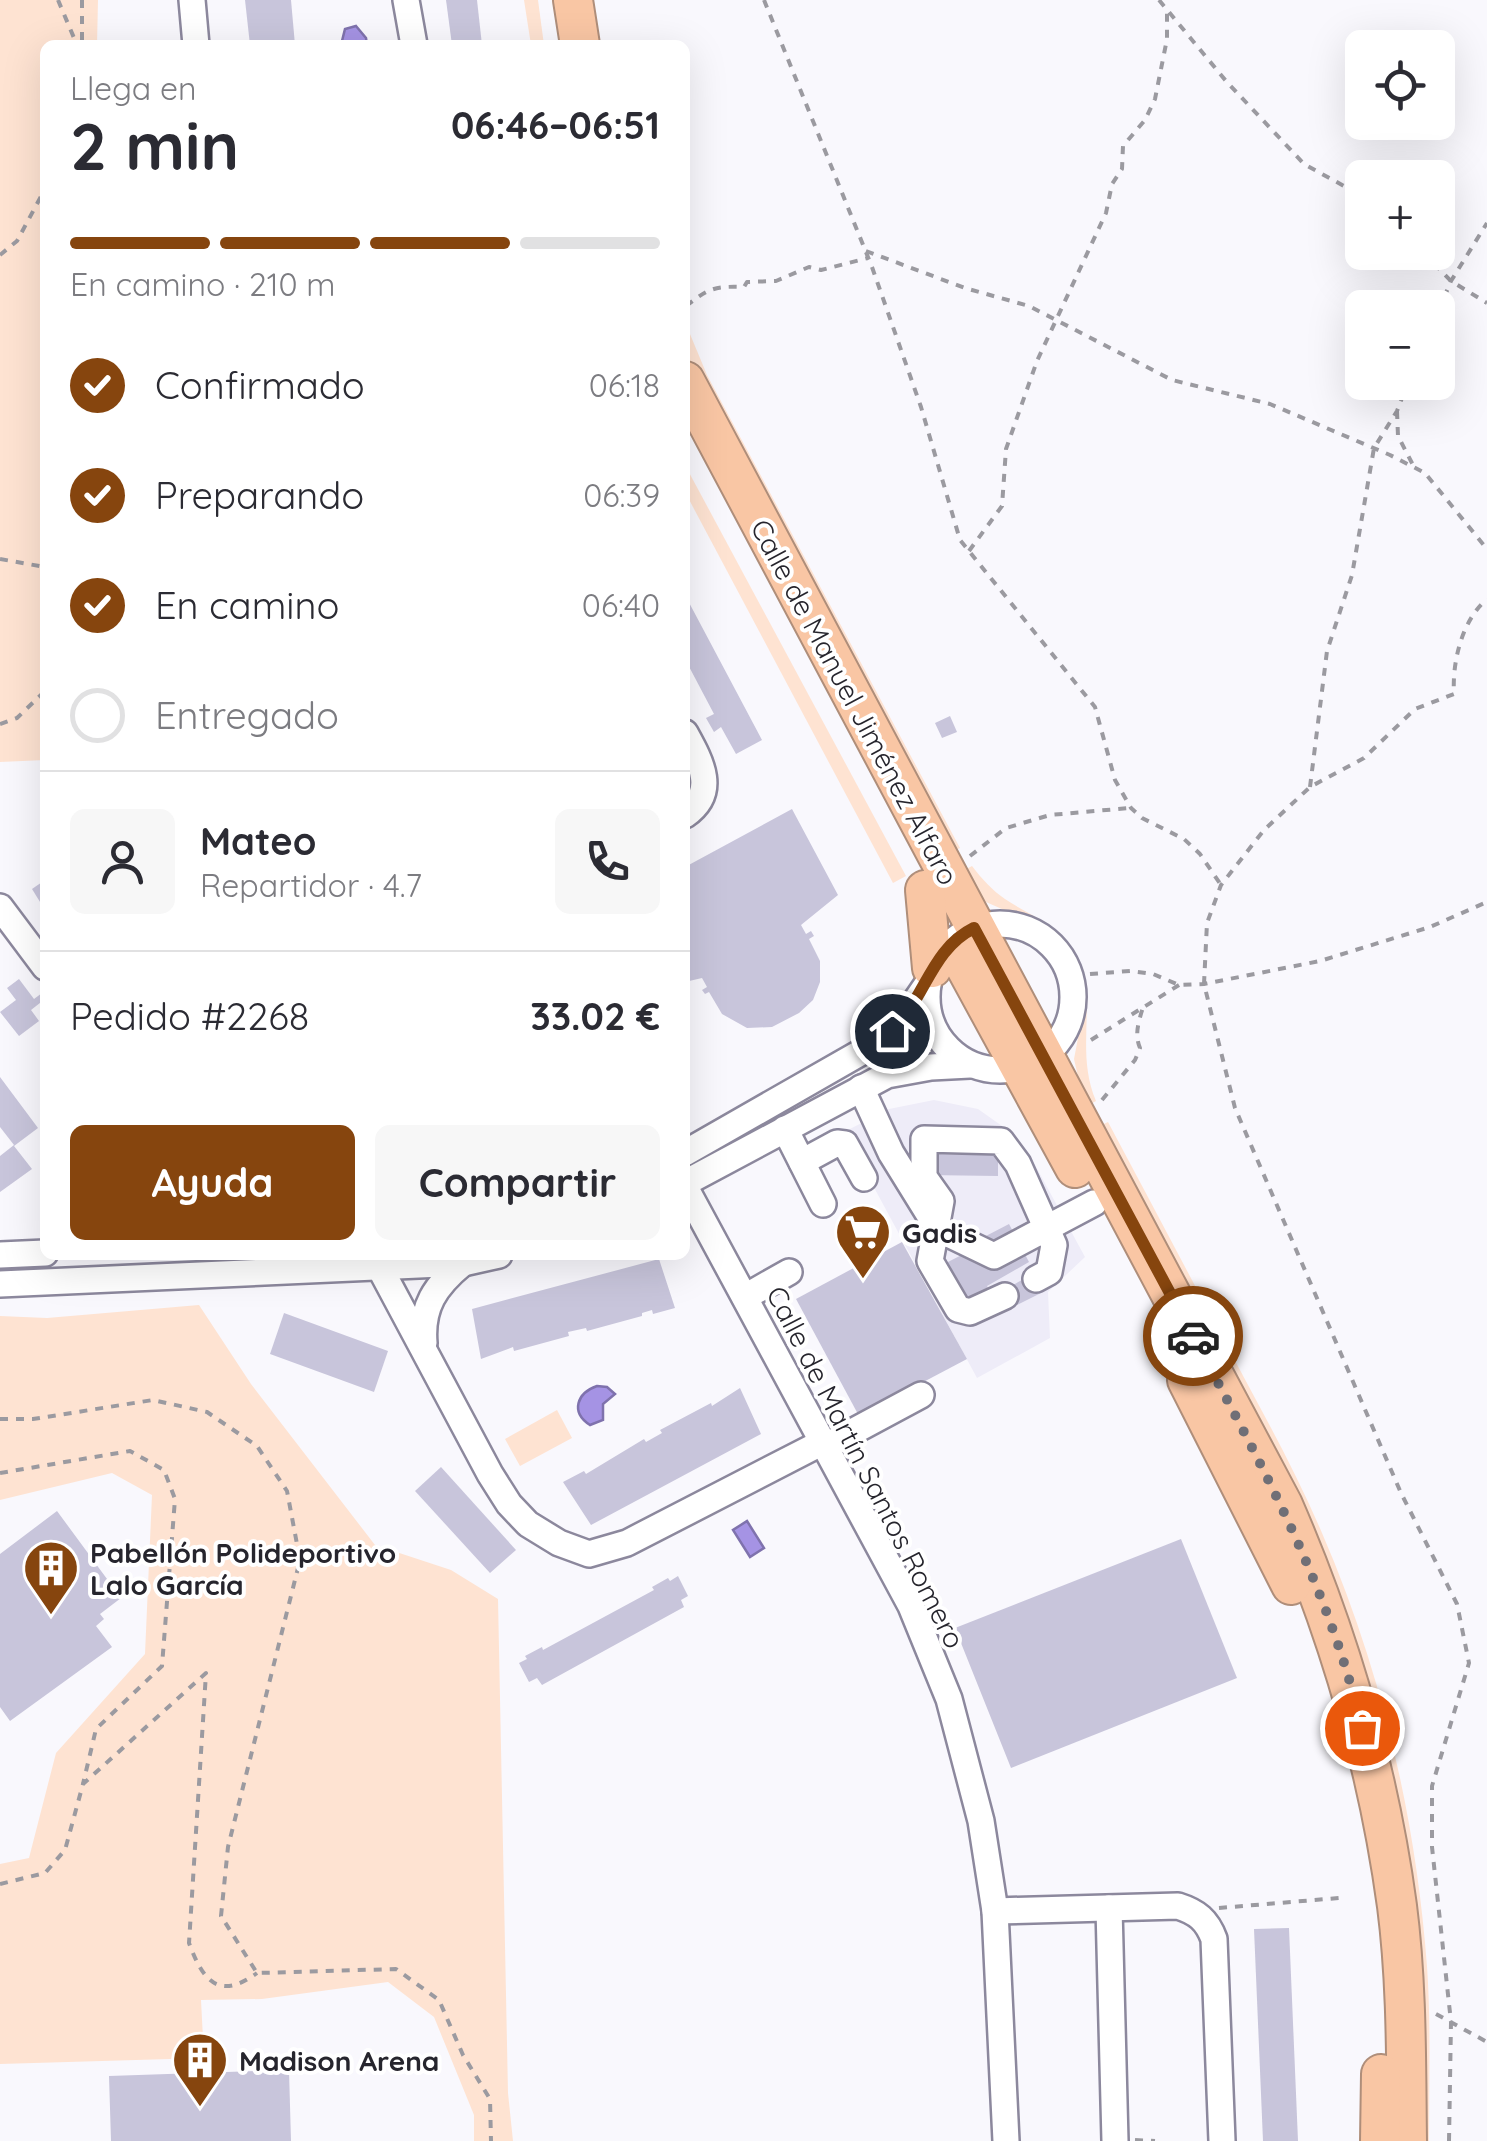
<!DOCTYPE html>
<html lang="es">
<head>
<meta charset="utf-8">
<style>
  :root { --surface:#fff; --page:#f7f7f7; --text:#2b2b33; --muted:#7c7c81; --line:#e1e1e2; --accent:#86450e }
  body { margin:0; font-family:Quicksand,sans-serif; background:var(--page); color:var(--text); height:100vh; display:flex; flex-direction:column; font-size:38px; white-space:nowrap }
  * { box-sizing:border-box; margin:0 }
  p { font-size:32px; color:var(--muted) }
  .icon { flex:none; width:55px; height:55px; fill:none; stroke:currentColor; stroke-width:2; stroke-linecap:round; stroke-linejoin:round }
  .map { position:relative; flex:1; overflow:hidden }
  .sheet { position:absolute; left:40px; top:40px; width:650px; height:1220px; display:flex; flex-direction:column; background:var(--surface); border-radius:15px; box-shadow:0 10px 40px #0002 }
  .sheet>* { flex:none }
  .controls { position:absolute; left:1345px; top:30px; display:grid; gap:20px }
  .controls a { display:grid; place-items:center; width:110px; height:110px; border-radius:15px; background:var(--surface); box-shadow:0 10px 40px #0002; font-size:50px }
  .pin { position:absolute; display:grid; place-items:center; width:85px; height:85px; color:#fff; margin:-42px; border:5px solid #fff; border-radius:50%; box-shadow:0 2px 10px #0007 }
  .courier { position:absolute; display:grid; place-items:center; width:100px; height:100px; margin:-50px; border:8px solid #86450e; border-radius:50%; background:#fff; color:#222; box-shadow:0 2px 12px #0007 }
  .head em { font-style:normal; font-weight:800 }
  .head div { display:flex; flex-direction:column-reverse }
  .head { display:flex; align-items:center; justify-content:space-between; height:170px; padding:0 30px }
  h1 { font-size:65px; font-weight:800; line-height:75px }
  .bar { display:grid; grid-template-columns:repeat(4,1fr); gap:15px 10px; align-content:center; height:120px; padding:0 30px }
  .bar i { height:12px; border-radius:8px; background:var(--line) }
  .bar .active { background:var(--accent) }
  .bar p { grid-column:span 4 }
  .line { display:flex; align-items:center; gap:25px; padding:0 30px; border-top:2px solid var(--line) }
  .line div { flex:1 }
  .round { display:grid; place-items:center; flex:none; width:105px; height:105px; border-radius:15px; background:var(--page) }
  ol { padding:0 30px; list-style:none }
  li { display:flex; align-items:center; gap:30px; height:110px }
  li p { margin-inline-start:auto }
  li .icon { padding:10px; border-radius:50%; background:var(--accent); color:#fff; stroke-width:4 }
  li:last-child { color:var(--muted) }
  li i { width:55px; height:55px; border:5px solid var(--line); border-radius:50% }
  .button { display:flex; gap:20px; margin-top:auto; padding:20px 30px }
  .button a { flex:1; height:115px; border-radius:15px; background:var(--accent); color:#fff; font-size:40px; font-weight:800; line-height:115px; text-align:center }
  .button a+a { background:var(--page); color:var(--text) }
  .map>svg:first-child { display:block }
</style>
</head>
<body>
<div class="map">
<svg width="1487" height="2141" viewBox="0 0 1487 2141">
  <rect width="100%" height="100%" fill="#f9f8fd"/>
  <path fill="#eeecf8" d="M934,1100l44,9 34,24 16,19 57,105 -37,35 2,46 -73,40 -133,-246 45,-23z"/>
  <g fill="#fee3d2">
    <path d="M0,0h98l-1,45h-52v715l-45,2z"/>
    <path d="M524,0h14l6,45h-13z"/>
    <path d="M685,322l22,53 253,473 -13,6 -252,-474 -10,-22z"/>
    <path d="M685,465l221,411 -13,7 -208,-391z"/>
    <path d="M972,866c10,13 20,24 33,33 20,14 49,24 64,45 35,49 3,100 27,157l-11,6 -11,-48 9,-47 -7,-47 -17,-26 -16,-12 -64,-28 -20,-26z"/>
    <path d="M1108,1122c42,78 83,157 125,235 31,58 63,115 89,176 59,136 94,285 105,433 4,58 2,117 2,175h-13l-37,-393 -284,-620z"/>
    <path d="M199,1305l52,79 124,161 76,25 47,29 10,494 5,48h-39v-26l-40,-98 -46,-35 -126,17 -61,1 3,58 -204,6v-200l29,-6 27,-105 89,-99 7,-159 -40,-22 -112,27v-184l47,2z"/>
    <path d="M557,1410l15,28 -52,28 -15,-27z"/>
  </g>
  <g fill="#a593e4" stroke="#7f72ad" stroke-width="2.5">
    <path d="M356,26l10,12 1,7h-26l4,-16z"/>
    <path d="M597,1386l10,1 8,7 -12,10v16l-13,5c-20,-13 -13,-32 7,-39z"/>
    <path d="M747,1521l17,27 -14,9 -17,-27z"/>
  </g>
  <g fill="#c8c5db">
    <path d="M245,0h46l4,45h-45z"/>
    <path d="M446,0h31l5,45h-30z"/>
    <path d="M685,595l77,145 -26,14 -15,-27 -7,5 -8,-14 8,-4 -29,-55z"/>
    <path d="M950,716l7,16 -15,6 -7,-15z"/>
    <path d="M792,809l46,86 -37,30 5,9 5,-3 3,5 -5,3 11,22v21l-7,18 -14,13 -27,14 -25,1 -25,-14 -13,-22 -4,2 -3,-4 5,-3 -5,-9 -17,4v-115z"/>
    <path d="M45,880v30l-13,-21z"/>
    <path d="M19,979l15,20 8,-6 3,6 -14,11 8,11 -20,15 -19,-24 16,-12 -9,-12z"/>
    <path d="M0,1077l38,51 -24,18 18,23 -32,23v-36l14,-11 -14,-18z"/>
    <path d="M927,1154l71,1v21l-72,-1z"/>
    <path d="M1009,1224l20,38 -42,24 3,6 -22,12 -22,-41 41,-21 -3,-5z"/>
    <path d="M902,1242l65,117 -108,57 -63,-117z"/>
    <path d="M659,1259l16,49 -22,6 -1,-4 -10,3v3l-55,15 -1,-3 -18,4 1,4 -55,15 -1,-4 -32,12 -9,-50z"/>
    <path d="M1033,1274l10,18 -32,16 -9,-17z"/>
    <path d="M284,1313l104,38 -14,41 -104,-38z"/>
    <path d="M740,1388l21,46 -170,91 -28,-43 21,-11 2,3 58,-35 2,3 16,-9 -2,-3 51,-27 1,3z"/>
    <path d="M441,1467l75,83 -26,23 -75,-82z"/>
    <path d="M57,1511l64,87 -21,16 4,5 -8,7 16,21 -102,74 -10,-14v-153z"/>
    <path d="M1181,1539l56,139 -226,90 -56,-140z"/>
    <path d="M678,1576l10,20 -7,4 3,7 -142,78 -5,-7 -8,4 -10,-19 8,-4 -2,-3 17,-9 1,3 111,-60 -2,-3 16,-9 2,3z"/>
    <path d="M1289,1928l9,213h-35l-9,-212z"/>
    <path d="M289,2070l2,71h-180l-2,-65z"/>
  </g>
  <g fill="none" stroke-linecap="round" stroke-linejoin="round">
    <g stroke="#8c889d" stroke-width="30">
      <g id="minor">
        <path d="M192,0l4,45"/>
        <path d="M406,0l8,45"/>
        <path d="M685,733c16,29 33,59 0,82"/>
        <path d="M0,907l45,60"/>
        <circle cx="1000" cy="997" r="73"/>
        <path d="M861,1088l30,65 47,76 56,27 100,-53"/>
        <path d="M785,1129l38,75"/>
        <path d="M685,1153l196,-112 21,-20 26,-38"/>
        <path d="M802,1162l35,-19 8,1 19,34"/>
        <path d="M685,1183l202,-108 44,-8 39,-2"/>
        <path d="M685,1187l226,419 38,93 32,122 14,90 11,230"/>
        <path d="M0,1255l45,-2"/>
        <path d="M382,1255l-2,13 110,206 19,30 19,20 31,19 30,11 38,-11 196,-101"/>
        <path d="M0,1284l463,-21 36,-8"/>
        <path d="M1005,1296l-35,16 -12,-3 -28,-48 11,-60 -17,-24v-38l77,2 17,23 36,81 -5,27 -13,7"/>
        <path d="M745,1297l44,-25"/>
        <path d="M424,1343c-3,-36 11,-57 39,-80"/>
        <path d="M826,1446l95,-51"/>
        <path d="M1109,1908l6,233"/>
        <path d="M995,1911l183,-5c19,6 29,14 36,33l8,202"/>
      </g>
    </g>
    <g stroke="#af8e7a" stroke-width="42">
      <g id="highway">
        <path d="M573,0l7,45"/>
        <path d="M685,381l598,1124c56,129 95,261 114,401 10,77 9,157 10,235"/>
        <path d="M925,890l7,78"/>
        <path d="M960,957l115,211"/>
        <path d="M1187,1380l104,205"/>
        <path d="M1380,2141l1,-67"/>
      </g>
    </g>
    <g stroke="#9b9aa0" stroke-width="4" stroke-dasharray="8 8" stroke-linecap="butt">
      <path d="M58,0l19,45"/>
      <path d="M82,0v45"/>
      <path d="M764,0l108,267 49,140 39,133 135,167 20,73 16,28 11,10 42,21 16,15 21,31"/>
      <path d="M1159,0l67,81 78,83 58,32"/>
      <path d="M866,251l99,37 64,18 143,74 98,24 120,51 35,18 62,76"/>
      <path d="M1423,252l28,29 36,22"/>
      <path d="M0,255l17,-14 28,-52"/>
      <path d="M686,306c23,-18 29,-20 58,-19l3,-5 29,-1 33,-14 12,3 47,-12"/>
      <path d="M1438,312l13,-31 36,-58"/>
      <path d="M1397,411l1,25 16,31"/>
      <path d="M969,551l33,-45 4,-57 31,-88 69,-148 6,-29 10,-15 1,-23 22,-26 10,-21 12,-60v-30"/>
      <path d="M0,559l45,8"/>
      <path d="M0,724l17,-6 28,-27"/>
      <path d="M1310,787l17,-136 25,-76 22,-127 23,-37 11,-29"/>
      <path d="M970,856l36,-28 44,-13 79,-7"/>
      <path d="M1090,974l40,-3 23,3 26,11 25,-1 116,-23 110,-34 57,-25"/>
      <path d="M1091,1040l88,-55"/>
      <path d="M1102,1100l33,-40 5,-12c-6,-14 -1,-27 3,-41"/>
      <path d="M0,1419h33l120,-19 54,12 50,34 30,45 13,69 -72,287 -7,69 36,57 139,-4 43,31 24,55 27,44 1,42"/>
      <path d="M0,1473l130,-22 34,19 11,29 -13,167 -66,63 -13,55"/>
      <path d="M0,1884l45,-11 20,-23 18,-66 123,-111 -17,270c14,38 30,58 68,30"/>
      <path d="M1219,1908l120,-10"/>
      <path d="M1436,2014l51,28"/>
      <path d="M1135,2140l20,1"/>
      <path d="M1449,2141l2,-119 -19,-175v-61l37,-123 -12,-59 -56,-111 -166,-385 -31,-124 3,-61 14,-38 43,-55 46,-43 54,-29 51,-49 39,-15c-2,-32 8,-74 33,-95"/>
    </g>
    <use href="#minor" stroke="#fff" stroke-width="25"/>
    <use href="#highway" stroke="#f9c6a4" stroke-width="38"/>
  </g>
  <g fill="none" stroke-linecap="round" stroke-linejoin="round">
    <path stroke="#706f76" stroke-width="10" stroke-dasharray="0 18" d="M1193,1336c68,127 136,251 169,392"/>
    <path stroke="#86450e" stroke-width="12" d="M892,1031c33,-32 39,-82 82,-103l219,408"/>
  </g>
  <defs>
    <g id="supermarket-pin" transform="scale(2.875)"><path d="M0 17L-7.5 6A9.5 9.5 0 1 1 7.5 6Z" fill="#86450e" stroke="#fff"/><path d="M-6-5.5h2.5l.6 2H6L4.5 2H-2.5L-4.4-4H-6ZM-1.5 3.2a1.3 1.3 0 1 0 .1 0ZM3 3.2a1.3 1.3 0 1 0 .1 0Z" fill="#fff"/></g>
    <g id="building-pin" transform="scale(2.875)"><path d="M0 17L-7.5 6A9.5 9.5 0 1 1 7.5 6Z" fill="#86450e" stroke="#fff"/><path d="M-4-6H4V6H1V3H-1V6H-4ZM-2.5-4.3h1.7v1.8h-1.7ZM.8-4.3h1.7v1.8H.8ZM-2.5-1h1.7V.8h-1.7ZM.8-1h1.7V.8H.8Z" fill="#fff"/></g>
  </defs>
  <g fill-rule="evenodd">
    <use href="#supermarket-pin" x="863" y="1232"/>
    <use href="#building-pin" x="51" y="1568"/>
    <use href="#building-pin" x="200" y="2060"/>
  </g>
  <g text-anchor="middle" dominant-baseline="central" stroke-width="8" stroke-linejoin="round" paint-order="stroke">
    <g font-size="28" fill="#26252d" stroke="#fff">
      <text transform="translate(855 702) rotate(62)">Calle de Manuel Jiménez Alfaro</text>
      <text transform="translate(866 1467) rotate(63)">Calle de Martín Santos Romero</text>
    </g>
    <g font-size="28" font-weight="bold" fill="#26252d" stroke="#fff" text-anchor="start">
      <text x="902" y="1232">Gadis</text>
      <text x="90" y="1552">Pabellón Polideportivo<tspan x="90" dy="32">Lalo García</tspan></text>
      <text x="239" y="2060">Madison Arena</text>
    </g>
  </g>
</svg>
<div class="controls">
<a><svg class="icon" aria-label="locate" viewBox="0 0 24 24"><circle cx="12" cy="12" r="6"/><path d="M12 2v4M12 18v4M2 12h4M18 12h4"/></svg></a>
<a>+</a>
<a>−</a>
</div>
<div class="pin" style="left:1362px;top:1728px;background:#ea580c"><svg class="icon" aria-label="bag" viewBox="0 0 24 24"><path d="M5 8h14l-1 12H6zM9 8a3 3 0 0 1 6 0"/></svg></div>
<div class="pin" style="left:892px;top:1031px;background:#1f2937"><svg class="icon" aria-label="home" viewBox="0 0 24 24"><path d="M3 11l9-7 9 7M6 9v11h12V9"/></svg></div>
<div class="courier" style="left:1193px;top:1336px"><svg class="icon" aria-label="car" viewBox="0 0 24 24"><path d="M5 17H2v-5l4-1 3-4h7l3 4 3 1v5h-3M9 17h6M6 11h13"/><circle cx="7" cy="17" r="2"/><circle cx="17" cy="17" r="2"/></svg></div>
<section class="sheet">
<div class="head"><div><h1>2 min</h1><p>Llega en</p></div><em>06:46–06:51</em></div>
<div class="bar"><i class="active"></i><i class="active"></i><i class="active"></i><i></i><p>En camino · 210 m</p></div>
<ol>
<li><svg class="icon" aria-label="check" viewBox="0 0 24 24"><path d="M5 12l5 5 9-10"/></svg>Confirmado<p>06:18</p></li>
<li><svg class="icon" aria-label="check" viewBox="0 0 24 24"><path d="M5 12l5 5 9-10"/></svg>Preparando<p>06:39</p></li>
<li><svg class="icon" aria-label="check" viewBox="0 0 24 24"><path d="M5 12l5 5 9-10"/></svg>En camino<p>06:40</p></li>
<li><i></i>Entregado</li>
</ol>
<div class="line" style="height:180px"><a class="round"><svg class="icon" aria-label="person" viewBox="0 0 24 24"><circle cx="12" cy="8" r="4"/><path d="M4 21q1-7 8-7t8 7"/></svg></a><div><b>Mateo</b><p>Repartidor · 4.7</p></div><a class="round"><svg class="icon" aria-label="phone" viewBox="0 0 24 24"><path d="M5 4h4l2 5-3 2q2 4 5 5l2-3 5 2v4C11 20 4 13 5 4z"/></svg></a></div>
<div class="line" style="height:130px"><div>Pedido #2268</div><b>33.02 €</b></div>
<div class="button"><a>Ayuda</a><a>Compartir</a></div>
</section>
</div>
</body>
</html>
